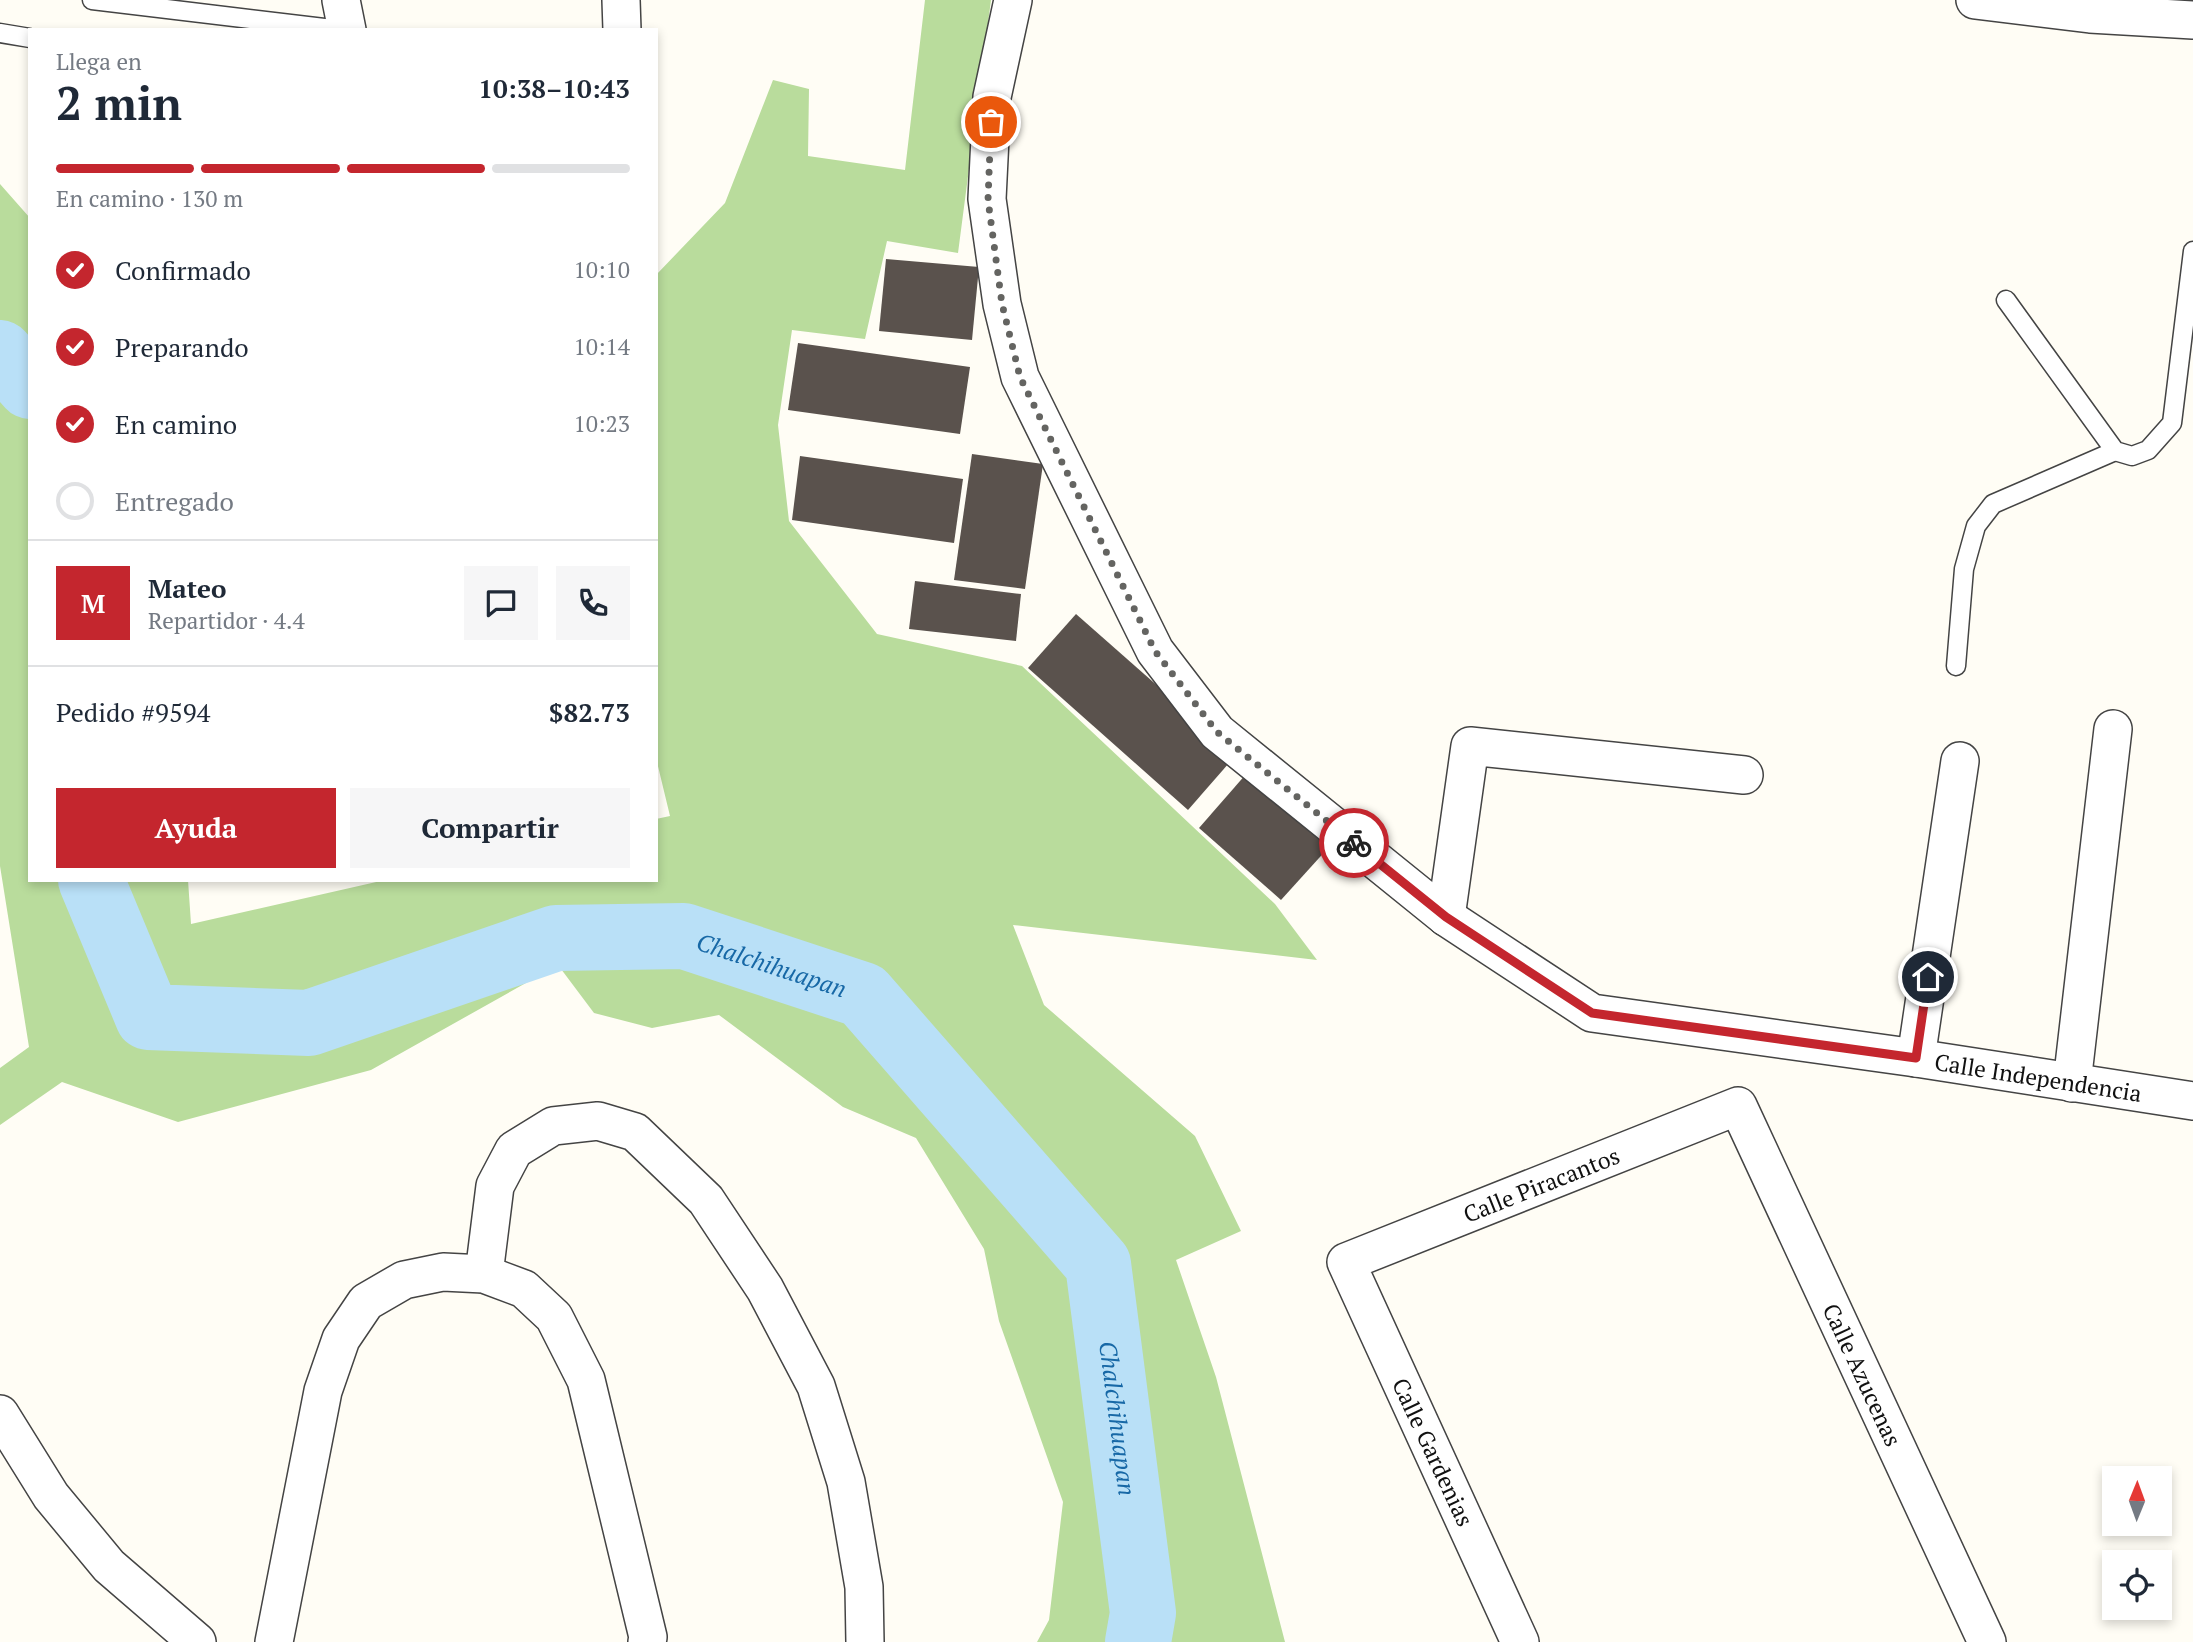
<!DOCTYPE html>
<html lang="es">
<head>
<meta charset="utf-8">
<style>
  :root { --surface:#fff; --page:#f6f6f7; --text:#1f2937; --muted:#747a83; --line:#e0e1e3; --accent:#c4262e }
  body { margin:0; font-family:"PT Serif",serif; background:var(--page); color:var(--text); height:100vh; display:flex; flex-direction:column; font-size:26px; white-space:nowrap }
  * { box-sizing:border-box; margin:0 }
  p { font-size:23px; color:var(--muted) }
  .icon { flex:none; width:38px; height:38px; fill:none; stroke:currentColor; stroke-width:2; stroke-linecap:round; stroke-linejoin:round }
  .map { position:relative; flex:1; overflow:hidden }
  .sheet { position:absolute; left:28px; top:28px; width:630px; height:854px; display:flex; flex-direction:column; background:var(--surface); border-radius:0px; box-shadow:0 4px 10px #0003 }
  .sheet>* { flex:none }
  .needle { width:46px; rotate:1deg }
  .tools { position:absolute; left:2102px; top:1466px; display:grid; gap:14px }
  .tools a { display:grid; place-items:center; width:70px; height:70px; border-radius:0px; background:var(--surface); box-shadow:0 4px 10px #0003; font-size:35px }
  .pin { position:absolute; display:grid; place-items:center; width:60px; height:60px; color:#fff; margin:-30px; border:4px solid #fff; border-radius:50%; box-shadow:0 2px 7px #0007 }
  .courier { position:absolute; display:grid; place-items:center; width:70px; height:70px; margin:-35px; border:5px solid #c4262e; border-radius:50%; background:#fff; color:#222; box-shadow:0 2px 9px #0007 }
  .summary em { font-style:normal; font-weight:700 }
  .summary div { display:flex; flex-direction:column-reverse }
  .summary { display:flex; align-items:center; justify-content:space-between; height:119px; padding:0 28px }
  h1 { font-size:46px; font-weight:700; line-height:52px }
  .bar { display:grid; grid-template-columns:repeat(4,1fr); gap:10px 7px; align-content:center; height:84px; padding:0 28px }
  .bar i { height:9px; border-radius:5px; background:var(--line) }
  .bar .on { background:var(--accent) }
  .bar p { grid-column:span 4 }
  .line { display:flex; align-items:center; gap:18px; padding:0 28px; border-top:2px solid var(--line) }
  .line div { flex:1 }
  .round { display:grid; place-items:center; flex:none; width:74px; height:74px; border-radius:0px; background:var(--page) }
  ol { padding:0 28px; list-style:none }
  li { display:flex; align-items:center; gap:21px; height:77px }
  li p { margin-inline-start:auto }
  li .icon { padding:7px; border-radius:50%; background:var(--accent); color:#fff; stroke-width:4 }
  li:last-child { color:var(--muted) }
  li i { width:38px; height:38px; border:4px solid var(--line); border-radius:50% }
  .primary-button { display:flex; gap:14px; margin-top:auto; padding:14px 28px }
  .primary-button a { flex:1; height:80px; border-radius:0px; background:var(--accent); color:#fff; font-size:28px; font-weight:700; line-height:80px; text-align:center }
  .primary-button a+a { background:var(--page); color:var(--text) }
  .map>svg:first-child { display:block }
</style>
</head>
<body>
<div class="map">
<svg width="2193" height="1642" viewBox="0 0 2193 1642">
  <rect width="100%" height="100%" fill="#fffdf5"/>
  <path fill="#b9dc9c" d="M925,0h66l-33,253 -71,-12 -22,98 -73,-9 -14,95 11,96 88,113 145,32 253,238 42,56 -304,-35 31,80 151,131 46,95 -65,29 40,117 69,265h-248l12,-22 14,-118 -64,-181 -15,-72 -68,-111 -73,-31 -124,-92 -67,13 -58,-15 -36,-48 -187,105 -193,52 -116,-40 -62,43v-57l29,-21 -29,-181v-682l30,34v662h158l3,44 194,-44h271v-61l14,-3 -14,-58v-483l69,-72 48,-123 36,9 -1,67 97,14z"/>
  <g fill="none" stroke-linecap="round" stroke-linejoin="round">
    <g stroke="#b9e0f7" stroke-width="66">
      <path d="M0,353l30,33"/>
      <path id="s1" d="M91,880l57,137 161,6 247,-85 128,-2 179,59 235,269 45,349 -5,29"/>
    </g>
  </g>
  <g fill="#5a524d">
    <path d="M886,259l93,8 -7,73 -93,-9z"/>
    <path d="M798,343l172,24 -10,67 -172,-24z"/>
    <path d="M972,454l71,10 -18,125 -71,-9z"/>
    <path d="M800,456l163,23 -9,64 -162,-23z"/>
    <path d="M915,581l106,13 -5,47 -107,-12z"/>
    <path d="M1076,614l160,141 -48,55 -160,-142z"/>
    <path d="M1247,773l82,74 -48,53 -82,-72z"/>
  </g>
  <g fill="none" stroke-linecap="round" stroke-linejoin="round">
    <g stroke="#444" stroke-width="21">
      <g id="lane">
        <path d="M92,0l249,30"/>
        <path d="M0,33l30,5"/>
        <path d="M2006,300l109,151 17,5 16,-6 24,-27 21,-172"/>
        <path d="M1956,666l8,-97 12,-43 17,-22 122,-53"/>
      </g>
    </g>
    <g stroke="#444" stroke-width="40">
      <g id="street">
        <path d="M341,0l6,30"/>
        <path d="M621,0l1,30"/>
        <path id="s2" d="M1013,0l-21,97 -5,102 15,105 18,73 135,274 62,81 229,185 146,96 324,45 277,43"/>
        <path d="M1975,0l115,14 103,6"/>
        <path d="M1446,917l24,-171 274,29"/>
        <path d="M1916,1058l44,-297"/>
        <path d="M2072,1083l41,-354"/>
        <path d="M484,1274l11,-88 19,-36 39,-24 45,-5 37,11 71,68 59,89 51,97 30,96 18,105 1,55"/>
        <path d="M0,1414l51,82 58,70 88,76"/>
        <path d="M274,1642l49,-251 18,-52 25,-37 38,-22 39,-8 41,2 40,15 30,28 32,63 62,257 -1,5"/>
        <path id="s3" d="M1520,1642l-174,-380 392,-156 249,536"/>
      </g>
    </g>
    <use href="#lane" stroke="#fff" stroke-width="18"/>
    <use href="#street" stroke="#fff" stroke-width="37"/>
  </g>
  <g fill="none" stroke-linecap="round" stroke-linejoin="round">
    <path stroke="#646461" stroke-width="7" stroke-dasharray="0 12.6" d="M991,122l-3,78 14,104 18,73 135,274 62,81 137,111"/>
    <path stroke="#c4262e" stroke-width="9" d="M1354,843l92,74 146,96 324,45 12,-81"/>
  </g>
  <g text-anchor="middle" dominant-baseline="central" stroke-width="7" stroke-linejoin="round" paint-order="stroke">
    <g font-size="23" fill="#111" stroke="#fff">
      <text stroke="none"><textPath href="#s2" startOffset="1710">Calle Independencia</textPath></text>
      <text stroke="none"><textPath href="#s3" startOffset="628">Calle Piracantos</textPath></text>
      <text stroke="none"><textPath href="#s3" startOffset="1136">Calle Azucenas</textPath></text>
      <text transform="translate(1433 1452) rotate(65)">Calle Gardenias</text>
    </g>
    <g font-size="24" font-style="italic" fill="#1768a6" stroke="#fff">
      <text stroke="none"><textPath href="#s1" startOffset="791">Chalchihuapan</textPath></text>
      <text stroke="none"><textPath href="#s1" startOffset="1400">Chalchihuapan</textPath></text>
    </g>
  </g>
</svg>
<div class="tools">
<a><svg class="needle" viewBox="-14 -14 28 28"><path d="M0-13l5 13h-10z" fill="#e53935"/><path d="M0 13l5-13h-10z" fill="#747a83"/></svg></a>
<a><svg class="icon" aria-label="locate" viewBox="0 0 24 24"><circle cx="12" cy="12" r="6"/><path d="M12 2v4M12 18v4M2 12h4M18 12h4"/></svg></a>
</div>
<div class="pin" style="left:991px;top:122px;background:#ea580c"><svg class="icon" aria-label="bag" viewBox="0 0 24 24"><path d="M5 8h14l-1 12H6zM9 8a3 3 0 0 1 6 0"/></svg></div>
<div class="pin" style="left:1928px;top:977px;background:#1f2937"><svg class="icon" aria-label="home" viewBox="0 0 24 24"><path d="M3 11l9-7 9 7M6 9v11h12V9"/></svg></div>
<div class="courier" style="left:1354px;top:843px"><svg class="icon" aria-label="bike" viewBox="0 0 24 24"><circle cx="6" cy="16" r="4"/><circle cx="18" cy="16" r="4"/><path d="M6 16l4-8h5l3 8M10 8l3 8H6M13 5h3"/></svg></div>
<section class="sheet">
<div class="summary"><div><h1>2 min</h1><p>Llega en</p></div><em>10:38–10:43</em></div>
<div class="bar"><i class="on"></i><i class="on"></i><i class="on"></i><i></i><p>En camino · 130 m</p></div>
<ol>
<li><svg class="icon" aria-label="check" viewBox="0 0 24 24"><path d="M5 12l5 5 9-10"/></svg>Confirmado<p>10:10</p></li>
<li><svg class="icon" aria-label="check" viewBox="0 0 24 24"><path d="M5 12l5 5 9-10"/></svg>Preparando<p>10:14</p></li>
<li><svg class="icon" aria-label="check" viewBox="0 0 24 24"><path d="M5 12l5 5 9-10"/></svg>En camino<p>10:23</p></li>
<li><i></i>Entregado</li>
</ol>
<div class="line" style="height:126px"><b class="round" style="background:var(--accent);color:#fff">M</b><div><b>Mateo</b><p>Repartidor · 4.4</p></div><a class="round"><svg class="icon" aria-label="chat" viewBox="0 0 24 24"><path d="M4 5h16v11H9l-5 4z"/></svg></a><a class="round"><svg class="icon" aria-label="phone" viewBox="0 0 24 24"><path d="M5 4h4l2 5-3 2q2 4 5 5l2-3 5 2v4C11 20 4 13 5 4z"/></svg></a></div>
<div class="line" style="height:91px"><div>Pedido #9594</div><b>$82.73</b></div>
<div class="primary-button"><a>Ayuda</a><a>Compartir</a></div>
</section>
</div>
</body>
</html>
